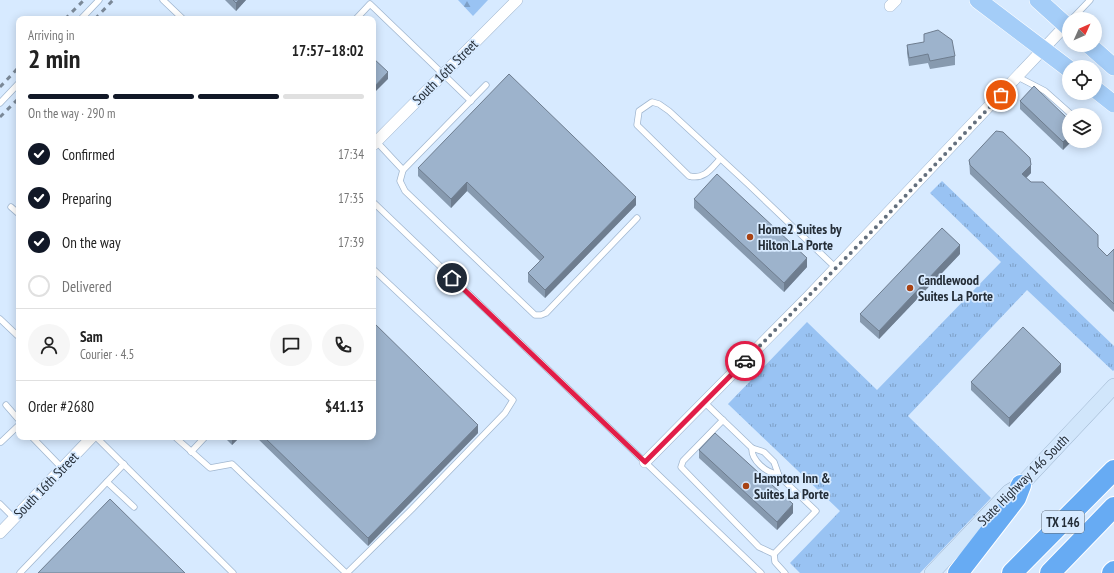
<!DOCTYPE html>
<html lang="en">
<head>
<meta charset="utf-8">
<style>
  :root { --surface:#fff; --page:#f6f6f6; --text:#222; --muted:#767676; --line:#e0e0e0; --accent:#111827 }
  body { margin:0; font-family:"PT Sans Narrow",sans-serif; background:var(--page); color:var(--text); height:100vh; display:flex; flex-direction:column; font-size:15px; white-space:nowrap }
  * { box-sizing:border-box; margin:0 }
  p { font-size:13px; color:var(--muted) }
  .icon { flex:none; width:22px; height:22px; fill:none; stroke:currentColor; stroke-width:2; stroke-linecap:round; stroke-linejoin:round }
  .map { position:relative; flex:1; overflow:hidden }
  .panel { position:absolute; left:16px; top:16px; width:360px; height:424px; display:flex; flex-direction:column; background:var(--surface); border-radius:8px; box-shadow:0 2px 10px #0003 }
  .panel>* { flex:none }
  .needle { width:26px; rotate:45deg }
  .fabs { position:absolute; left:1062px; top:12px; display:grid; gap:8px }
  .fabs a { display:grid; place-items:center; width:40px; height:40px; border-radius:50%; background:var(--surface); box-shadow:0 2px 10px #0003; font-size:20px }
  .pin { position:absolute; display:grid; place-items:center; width:34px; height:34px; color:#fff; margin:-17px; border:2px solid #fff; border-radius:50%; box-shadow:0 1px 4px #0007 }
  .courier { position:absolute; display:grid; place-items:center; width:40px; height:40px; margin:-20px; border:3px solid #e11d48; border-radius:50%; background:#fff; color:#222; box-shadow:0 1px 5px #0007 }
  .head em { font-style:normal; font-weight:700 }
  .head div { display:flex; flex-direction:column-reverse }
  .head { display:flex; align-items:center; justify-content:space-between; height:68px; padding:0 12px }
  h1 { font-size:26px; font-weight:700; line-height:30px }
  .bar { display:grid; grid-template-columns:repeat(4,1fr); gap:6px 4px; align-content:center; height:48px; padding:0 12px }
  .bar i { height:5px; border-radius:3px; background:var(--line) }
  .bar .current { background:var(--accent) }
  .bar p { grid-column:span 4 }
  .line { display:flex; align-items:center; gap:10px; padding:0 12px; border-top:1px solid var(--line) }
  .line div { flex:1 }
  .round { display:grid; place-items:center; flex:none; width:42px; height:42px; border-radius:21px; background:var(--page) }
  ol { padding:0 12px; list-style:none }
  li { display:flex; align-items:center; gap:12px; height:44px }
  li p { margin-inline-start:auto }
  li .icon { padding:4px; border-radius:50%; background:var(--accent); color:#fff; stroke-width:4 }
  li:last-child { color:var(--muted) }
  li i { width:22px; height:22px; border:2px solid var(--line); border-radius:50% }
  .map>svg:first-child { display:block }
</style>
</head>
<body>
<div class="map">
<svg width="1114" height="573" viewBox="0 0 1114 573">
  <defs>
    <pattern id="grass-tufts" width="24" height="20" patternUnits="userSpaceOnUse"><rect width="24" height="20" fill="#99c3f3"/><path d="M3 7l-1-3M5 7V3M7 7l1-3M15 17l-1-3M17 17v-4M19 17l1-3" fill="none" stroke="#7d9fc6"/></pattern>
    <pattern id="forest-firs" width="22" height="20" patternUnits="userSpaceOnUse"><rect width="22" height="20" fill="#99c3f3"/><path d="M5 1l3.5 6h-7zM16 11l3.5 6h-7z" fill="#7d9fc6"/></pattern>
  </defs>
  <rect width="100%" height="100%" fill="#d7eaff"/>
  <path fill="url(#grass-tufts)" d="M942,181l172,165v24l-1,1 -86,-81 -119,126 83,82 -71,75h-120l-10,-10 50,-52 -112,-107 79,-82 70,68 124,-128 -71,-69z"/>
  <path fill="url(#forest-firs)" d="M458,0h30l-15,16z"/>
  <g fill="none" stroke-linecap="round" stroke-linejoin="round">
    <g stroke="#a1b7d0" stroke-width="7">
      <g id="lane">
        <path d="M163,0l20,19"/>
        <path d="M81,19l18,-19"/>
        <path d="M356,19l14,-15 101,97"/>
        <path d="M1072,19l18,-19"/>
        <path d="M1018,77l27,14 27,24"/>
        <path d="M0,103l19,-20"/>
        <path d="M375,140l28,30 -3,11 5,10 130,124h6l5,-2 91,-95"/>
        <path d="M720,159c-9,10 -16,21 -31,17l-52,-51 2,-14 13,-9 7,2 10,7 79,73 88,84"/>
        <path d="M403,170l83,-85"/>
        <path d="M373,202l388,371"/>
        <path d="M11,207l8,7"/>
        <path d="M0,319l19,18"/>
        <path d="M704,402l48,46 12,4 10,10 5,14 37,35 -42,43"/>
        <path d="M6,405l13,15"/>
        <path d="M723,420l-40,41 -2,6 78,80 15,7 1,8 10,11"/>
        <path d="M32,437l30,31"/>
        <path d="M96,437l137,136"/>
        <path d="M175,437l35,31 22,-4 114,109"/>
        <path d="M1,442l18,-17"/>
        <path d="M752,448c-1,12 14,25 26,26"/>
        <path d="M191,452l14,-15"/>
        <path d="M107,482l27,25"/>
        <path d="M0,504l14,14"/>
        <path d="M20,573l104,-109"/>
        <path d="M347,573l65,-64 93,-96 8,-13 -140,-131"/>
      </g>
    </g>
    <g stroke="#a1b7d0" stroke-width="12">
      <g id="street">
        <path d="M890,6l6,-6"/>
        <path d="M373,145l144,-145"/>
        <path d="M645,462l164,-166 257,-271"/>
        <path d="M0,533l92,-96"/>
      </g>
    </g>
    <g stroke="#a1b7d0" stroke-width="16">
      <path id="secondary" d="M932,573l77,-81 12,-7 93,-99"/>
    </g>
    <g stroke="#fff" stroke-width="18">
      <g id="primary">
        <path d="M978,0l91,69"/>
        <path d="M1038,0l31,28"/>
        <path d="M1089,45l25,22"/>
        <path d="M1095,89l19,15"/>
      </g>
    </g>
    <g stroke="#fff" stroke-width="22">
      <g id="highway">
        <path d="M958,573l58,-75 5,-13"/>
        <path d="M1012,573l102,-103"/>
        <path d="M1050,573l64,-66"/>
        <path d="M1112,573l2,-2"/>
      </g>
    </g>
    <use href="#lane" stroke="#fff" stroke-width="5.5"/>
    <use href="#street" stroke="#fff" stroke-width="11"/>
    <use href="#secondary" stroke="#d1e6fb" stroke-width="15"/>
    <use href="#primary" stroke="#a4cdf8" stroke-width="17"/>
    <use href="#highway" stroke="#67abf3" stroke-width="20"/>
    <g stroke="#7a8897" stroke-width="3" stroke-dasharray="5 5" stroke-linecap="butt">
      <path d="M65,19l19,-19"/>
      <path d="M95,19l18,-19"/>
      <path d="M0,87l19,-20"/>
      <path d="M0,117l19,-19"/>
    </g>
  </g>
  <g fill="#879aaf">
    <path d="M225,0h21l-10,11z"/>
    <path d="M907,45l48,11v9l-25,4 -2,-6 -19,3 -2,-13z"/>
    <path d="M1020,101l49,19 -6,30 -43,-41z"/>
    <path d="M969,160l62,13 -5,5 81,78 7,-7v63l-144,-138z"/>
    <path d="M418,168l218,37 -91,93 -17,-16v-9l12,-12 -73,-70 -16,17 -33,-32z"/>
    <path d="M694,199l113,68 -23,25 -90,-84z"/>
    <path d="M960,254l-81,85 -19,-17v-8z"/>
    <path d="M1061,372l-52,55 -38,-37v-8z"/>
    <path d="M478,433l-110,113 -112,-109h117z"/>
    <path d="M224,437h16l-8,8z"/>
    <path d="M699,450l94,63 -16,17 -78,-72z"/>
  </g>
  <g fill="#6e7d8f">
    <path d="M239,0h7l-10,11v-8z"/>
    <path d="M388,72v7l-15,15v-6z"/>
    <path d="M1069,136v5h3l-9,9v-8z"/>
    <path d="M1031,165v8l-9,9v-8z"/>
    <path d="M467,182v9l-16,17v-9z"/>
    <path d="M636,197v8l-91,93v-8z"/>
    <path d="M960,245v9l-81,85v-8z"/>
    <path d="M807,258v9l-23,25v-9z"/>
    <path d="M1061,364v8l-52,55v-9z"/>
    <path d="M478,425v8l-110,113v-8z"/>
    <path d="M232,437h8l-8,8z"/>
    <path d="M793,504v9l-16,17v-8z"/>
  </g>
  <g fill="#9db3cc" stroke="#6e7d8f">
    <path d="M233,0h6l-3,3z"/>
    <path d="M938,30l14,10 3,16 -25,5 -2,-7 -19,4 -2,-13 17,-3v-8z"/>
    <path d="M373,58l15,14 -15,16z"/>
    <path d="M509,74l127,123 -91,93 -17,-17 16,-16 -77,-75 -16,17 -33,-31z"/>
    <path d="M1034,86l35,34v16l-6,6 -43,-41z"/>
    <path d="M996,131l7,1 27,26 1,7 -9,9 9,8h12l55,53v12l9,9 7,-7v55l-144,-139 -1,-5z"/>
    <path d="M717,174l90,84 -23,25 -90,-84z"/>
    <path d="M942,228l18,17 -81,86 -19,-17z"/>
    <path d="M373,322l105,103 -110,113 -104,-101h109z"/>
    <path d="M1023,327l38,37 -52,54 -38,-36z"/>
    <path d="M715,433l78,71 -16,18 -78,-72z"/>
    <path d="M110,499l75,74h-147z"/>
  </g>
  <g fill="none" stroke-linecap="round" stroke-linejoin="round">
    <path stroke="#636f7d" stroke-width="4" stroke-dasharray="0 7.2" d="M745,361l132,-135 124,-131"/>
    <path stroke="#e11d48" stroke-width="5" d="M452,278l193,184 100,-101"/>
  </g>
  <g fill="#a84314" stroke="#d7eaff" stroke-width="1.5">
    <circle cx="750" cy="237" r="4"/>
    <circle cx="910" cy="288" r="4"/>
    <circle cx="746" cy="486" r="4"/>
  </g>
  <g text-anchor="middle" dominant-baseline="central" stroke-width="3.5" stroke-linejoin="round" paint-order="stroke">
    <rect fill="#d7eaff" stroke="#5a6673" stroke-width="1" x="1042" y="511" width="42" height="22" rx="3"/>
    <g font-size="13" font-weight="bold" fill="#242d37">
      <text x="1063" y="522">TX 146</text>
    </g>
    <g font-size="14" fill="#242d37" stroke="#d7eaff">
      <text transform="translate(445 72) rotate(-45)">South 16th Street</text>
      <text transform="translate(1023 480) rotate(-45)">State Highway 146 South</text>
      <text transform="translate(46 485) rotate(-46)">South 16th Street</text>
    </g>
    <g font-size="14" font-weight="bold" fill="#242d37" stroke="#d7eaff" text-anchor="start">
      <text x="758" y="229">Home2 Suites by<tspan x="758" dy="16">Hilton La Porte</tspan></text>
      <text x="918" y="280">Candlewood<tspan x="918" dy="16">Suites La Porte</tspan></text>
      <text x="754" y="478">Hampton Inn &amp;<tspan x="754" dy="16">Suites La Porte</tspan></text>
    </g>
  </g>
</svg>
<div class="fabs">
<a><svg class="needle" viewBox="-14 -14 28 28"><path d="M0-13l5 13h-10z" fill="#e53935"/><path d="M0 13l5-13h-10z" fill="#767676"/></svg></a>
<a><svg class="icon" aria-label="locate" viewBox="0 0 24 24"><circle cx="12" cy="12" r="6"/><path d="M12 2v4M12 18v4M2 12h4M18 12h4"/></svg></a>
<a><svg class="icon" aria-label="layers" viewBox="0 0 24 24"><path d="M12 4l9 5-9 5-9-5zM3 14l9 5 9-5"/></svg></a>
</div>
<div class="pin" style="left:1001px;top:95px;background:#ea580c"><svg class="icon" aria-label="bag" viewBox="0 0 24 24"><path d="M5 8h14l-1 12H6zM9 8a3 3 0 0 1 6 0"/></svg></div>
<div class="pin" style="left:452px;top:278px;background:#1f2937"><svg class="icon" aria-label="home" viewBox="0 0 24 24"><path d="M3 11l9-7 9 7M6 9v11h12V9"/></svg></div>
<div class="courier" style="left:745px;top:361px"><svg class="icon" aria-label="car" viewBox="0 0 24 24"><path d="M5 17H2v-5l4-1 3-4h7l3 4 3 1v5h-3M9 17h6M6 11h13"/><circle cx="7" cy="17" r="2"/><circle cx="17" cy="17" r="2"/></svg></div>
<section class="panel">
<div class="head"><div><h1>2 min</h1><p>Arriving in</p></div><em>17:57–18:02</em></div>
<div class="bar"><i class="current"></i><i class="current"></i><i class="current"></i><i></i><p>On the way · 290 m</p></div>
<ol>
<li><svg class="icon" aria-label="check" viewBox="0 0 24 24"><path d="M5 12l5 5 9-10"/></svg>Confirmed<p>17:34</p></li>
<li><svg class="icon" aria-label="check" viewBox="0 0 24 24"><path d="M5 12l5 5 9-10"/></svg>Preparing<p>17:35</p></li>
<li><svg class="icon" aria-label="check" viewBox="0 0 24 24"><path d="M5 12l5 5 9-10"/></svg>On the way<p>17:39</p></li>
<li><i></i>Delivered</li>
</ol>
<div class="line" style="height:72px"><a class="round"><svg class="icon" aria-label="person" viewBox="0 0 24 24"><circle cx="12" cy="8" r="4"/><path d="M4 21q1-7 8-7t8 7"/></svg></a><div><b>Sam</b><p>Courier · 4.5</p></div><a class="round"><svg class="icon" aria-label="chat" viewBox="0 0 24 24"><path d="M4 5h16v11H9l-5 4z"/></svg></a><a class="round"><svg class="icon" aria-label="phone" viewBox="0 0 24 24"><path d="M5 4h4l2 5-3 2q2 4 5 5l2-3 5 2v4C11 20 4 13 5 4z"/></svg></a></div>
<div class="line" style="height:52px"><div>Order #2680</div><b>$41.13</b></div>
</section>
</div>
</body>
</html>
